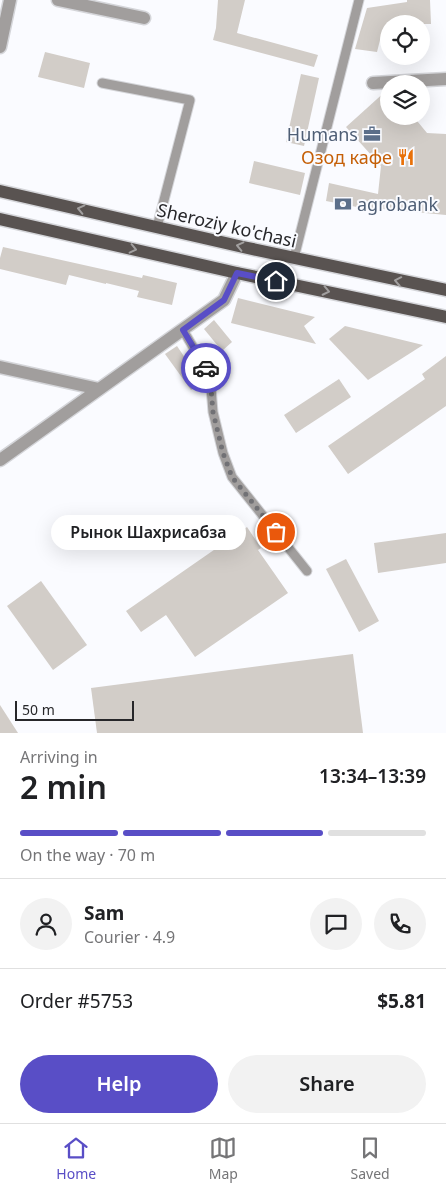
<!DOCTYPE html>
<html lang="en">
<head>
<meta charset="utf-8">
<style>
  :root { --surface:#fff; --page:#f2f2f2; --text:#202124; --muted:#757577; --line:#e0e0e0; --accent:#594ec6 }
  body { margin:0; font-family:"Noto Sans",sans-serif; background:var(--page); color:var(--text); height:100vh; display:flex; flex-direction:column; font-size:19px; white-space:nowrap }
  * { box-sizing:border-box; margin:0 }
  p { font-size:16px; color:var(--muted) }
  .icon { flex:none; width:28px; height:28px; fill:none; stroke:currentColor; stroke-width:2; stroke-linecap:round; stroke-linejoin:round }
  .map { position:relative; height:733px; overflow:hidden }
  .details { display:flex; flex-direction:column; background:var(--surface); flex:1 }
  .details>* { flex:none }
  .controls { position:absolute; left:380px; top:15px; display:grid; gap:10px }
  .controls a { display:grid; place-items:center; width:50px; height:50px; border-radius:50%; background:var(--surface); box-shadow:0 5px 20px #0002; font-size:25px }
  .scale { position:absolute; left:15px; bottom:12px; width:119px; box-sizing:border-box; padding-left:5px; border:2px solid #27272a; border-top:0; font-size:14px; line-height:18px; white-space:nowrap; color:#27272a; -webkit-text-stroke:4px #fafbff; paint-order:stroke }
  .pin { position:absolute; display:grid; place-items:center; width:42px; height:42px; color:#fff; margin:-21px; border:2px solid #fff; border-radius:50%; box-shadow:0 1px 5px #0007 }
  .courier { position:absolute; display:grid; place-items:center; width:50px; height:50px; margin:-25px; border:4px solid #594ec6; border-radius:50%; background:#fff; color:#222; box-shadow:0 1px 6px #0007 }
  .bubble { position:absolute; height:35px; border-radius:18px; background:var(--surface); box-shadow:0 5px 20px #0002; font-size:16px; font-weight:600; line-height:35px; text-align:center }
  .summary em { font-style:normal; font-weight:600 }
  .summary div { display:flex; flex-direction:column-reverse }
  .summary { display:flex; align-items:center; justify-content:space-between; height:85px; padding:0 20px }
  h1 { font-size:32px; font-weight:600; line-height:38px }
  .bar { display:grid; grid-template-columns:repeat(4,1fr); gap:8px 5px; align-content:center; height:60px; padding:0 20px }
  .bar i { height:6px; border-radius:4px; background:var(--line) }
  .bar .active { background:var(--accent) }
  .bar p { grid-column:span 4 }
  .line { display:flex; align-items:center; gap:12px; padding:0 20px; border-top:1px solid var(--line) }
  .line div { flex:1 }
  .round { display:grid; place-items:center; flex:none; width:52px; height:52px; border-radius:26px; background:var(--page) }
  .primary-button { display:flex; gap:10px; margin-top:auto; padding:10px 20px }
  .primary-button a { flex:1; height:58px; border-radius:30px; background:var(--accent); color:#fff; font-size:20px; font-weight:600; line-height:58px; text-align:center }
  .primary-button a+a { background:var(--page); color:var(--text) }
  .menu { display:flex; justify-content:space-around; align-items:center; height:70px; border-top:1px solid var(--line); background:var(--surface); font-size:14px; color:var(--muted) }
  .menu a { display:grid; justify-items:center; gap:2px }
  .menu .active { color:var(--accent) }
  .map>svg:first-child { display:block }
</style>
</head>
<body>
<div class="map">
<svg width="446" height="733" viewBox="0 0 446 733">
  <rect width="100%" height="100%" fill="#fafbff"/>
  <g fill="#d2cdc8">
    <path d="M218,0h27l-8,33 81,22 -4,12 -101,-27 3,-12z"/>
    <path d="M407,0h23l1,24h-42v7l-7,1 -5,20 -22,-3 12,-41 40,-6z"/>
    <path d="M45,52l45,11 -6,25 -46,-11z"/>
    <path d="M301,74l18,4 -15,68 -18,-4z"/>
    <path d="M387,90h2v26h24l14,17 19,1v81l-84,-8v1l-36,-7 3,-18 49,11 3,-28 -35,-39z"/>
    <path d="M254,161l51,12 -5,22 -51,-12z"/>
    <path d="M3,247l139,31 1,-3 34,8 -5,22 -35,-8 2,-6 -33,-8v1l-37,-9 -3,10 -66,-16v-11z"/>
    <path d="M238,298l77,19 -11,9 12,18 -85,-21z"/>
    <path d="M214,320l18,22 -10,9 -18,-22z"/>
    <path d="M345,326l78,19 -55,35 -39,-41z"/>
    <path d="M177,346l25,37 -11,7 -26,-36z"/>
    <path d="M446,356v50l-98,68 -20,-28 97,-67 -3,-5z"/>
    <path d="M339,379l12,18 -55,36 -12,-18z"/>
    <path d="M247,527l14,21 -3,2 30,43 -93,64 -29,-42 -25,17 -15,-21z"/>
    <path d="M446,533v30l-68,10 -4,-30z"/>
    <path d="M346,559l33,62 -20,11 -33,-63z"/>
    <path d="M41,581l46,64 -34,25 -46,-64z"/>
    <path d="M353,654l10,79h-266l-6,-45z"/>
    <path d="M0,705l18,28h-18z"/>
  </g>
  <g fill="none" stroke-linecap="round" stroke-linejoin="round">
    <g stroke="#d4d5d9" stroke-width="11">
      <g id="lane">
        <path d="M102,83l88,17 -33,127"/>
        <path d="M294,258l65,-258"/>
        <path d="M183,330l27,46 3,36 10,41 9,24 75,94"/>
      </g>
    </g>
    <g stroke="#d4d5d9" stroke-width="15">
      <g id="street">
        <path d="M58,0l86,18"/>
        <path d="M0,47l10,-47"/>
        <path d="M373,83l73,-4"/>
        <path d="M0,367l99,22"/>
        <path d="M0,460l224,-160 13,-27"/>
      </g>
    </g>
    <g stroke="#d4d5d9" stroke-width="15">
      <g id="primary">
        <path d="M0,191l243,56 203,43"/>
        <path d="M0,219l237,54 209,44"/>
      </g>
    </g>
    <use href="#lane" stroke="#a19e9d" stroke-width="9"/>
    <use href="#street" stroke="#a19e9d" stroke-width="12"/>
    <use href="#primary" stroke="#595351" stroke-width="12"/>
  </g>
  <defs><path id="oneway-chevron" d="M-2-3.5L2.5 0L-2 3.5" fill="none" stroke-width="1.6" stroke-linecap="round" stroke-linejoin="round" transform="scale(1.25)"/></defs>
  <g stroke="#a19f9f">
    <use href="#oneway-chevron" transform="translate(81 209) rotate(-167)"/>
    <use href="#oneway-chevron" transform="translate(240 246) rotate(-167)"/>
    <use href="#oneway-chevron" transform="translate(133 249) rotate(13)"/>
    <use href="#oneway-chevron" transform="translate(398 281) rotate(-169)"/>
    <use href="#oneway-chevron" transform="translate(326 291) rotate(12)"/>
  </g>
  <g fill="none" stroke-linecap="round" stroke-linejoin="round">
    <path stroke="#717175" stroke-width="5" stroke-dasharray="0 9" d="M206,368l4,8 3,36 10,41 9,24 44,55"/>
    <path stroke="#594ec6" stroke-width="6" d="M206,368l-23,-38 41,-30 13,-27 39,8"/>
  </g>
  <defs>
    <g id="office-bare" transform="scale(1.35)"><path d="M-6-3h4V-5.5h4V-3h4V5H-6ZM-1-4.5V-3h2v-1.5ZM-6 0V1H6V0Z" fill="#5c6f8a" stroke="#fafbff" stroke-width="2.5" paint-order="stroke"/></g>
    <g id="restaurant-bare" transform="scale(1.35)"><path d="M-5-6h1v4h1v-4h1v4h1v-4h1v5L-1.5 .5V6h-2V.5L-5-1ZM5-6V6H3V1.5H1.5Q1.5-4 5-6Z" fill="#e8710a" stroke="#fafbff" stroke-width="2.5" paint-order="stroke"/></g>
    <g id="bank-bare" transform="scale(1.35)"><path d="M-6-4H6V4H-6ZM0-2.3a2.3 2.3 0 1 0 0 4.6a2.3 2.3 0 1 0 0-4.6Z" fill="#5c6f8a" stroke="#fafbff" stroke-width="2.5" paint-order="stroke"/></g>
  </defs>
  <g fill-rule="evenodd">
    <use href="#office-bare" x="372" y="134"/>
    <use href="#restaurant-bare" x="406" y="157"/>
    <use href="#bank-bare" x="343" y="204"/>
  </g>
  <g text-anchor="middle" dominant-baseline="central" stroke-width="4" stroke-linejoin="round" paint-order="stroke">
    <g font-size="18" fill="#4e5e75" stroke="#fafbff" text-anchor="end">
      <text x="358" y="134">Humans</text>
      <text x="357" y="204" text-anchor="start">agrobank</text>
    </g>
    <g font-size="18" fill="#c56008" stroke="#fafbff" text-anchor="end">
      <text x="392" y="157">Озод кафе</text>
    </g>
    <g font-size="18" fill="#27272a" stroke="#fafbff">
      <text transform="translate(227 225) rotate(13)">Sheroziy ko'chasi</text>
    </g>
  </g>
</svg>
<div class="controls">
<a><svg class="icon" aria-label="locate" viewBox="0 0 24 24"><circle cx="12" cy="12" r="6"/><path d="M12 2v4M12 18v4M2 12h4M18 12h4"/></svg></a>
<a><svg class="icon" aria-label="layers" viewBox="0 0 24 24"><path d="M12 4l9 5-9 5-9-5zM3 14l9 5 9-5"/></svg></a>
</div>
<div class="scale">50 m</div>
<div class="pin" style="left:276px;top:532px;background:#ea580c"><svg class="icon" aria-label="bag" viewBox="0 0 24 24"><path d="M5 8h14l-1 12H6zM9 8a3 3 0 0 1 6 0"/></svg></div>
<div class="pin" style="left:276px;top:281px;background:#1f2937"><svg class="icon" aria-label="home" viewBox="0 0 24 24"><path d="M3 11l9-7 9 7M6 9v11h12V9"/></svg></div>
<div class="courier" style="left:206px;top:368px"><svg class="icon" aria-label="car" viewBox="0 0 24 24"><path d="M5 17H2v-5l4-1 3-4h7l3 4 3 1v5h-3M9 17h6M6 11h13"/><circle cx="7" cy="17" r="2"/><circle cx="17" cy="17" r="2"/></svg></div>
<div class="bubble" style="left:51px;top:515px;width:195px">Рынок Шахрисабза</div>
</div>
<section class="details">
<div class="summary"><div><h1>2 min</h1><p>Arriving in</p></div><em>13:34–13:39</em></div>
<div class="bar"><i class="active"></i><i class="active"></i><i class="active"></i><i></i><p>On the way · 70 m</p></div>
<div class="line" style="height:90px"><a class="round"><svg class="icon" aria-label="person" viewBox="0 0 24 24"><circle cx="12" cy="8" r="4"/><path d="M4 21q1-7 8-7t8 7"/></svg></a><div><b>Sam</b><p>Courier · 4.9</p></div><a class="round"><svg class="icon" aria-label="chat" viewBox="0 0 24 24"><path d="M4 5h16v11H9l-5 4z"/></svg></a><a class="round"><svg class="icon" aria-label="phone" viewBox="0 0 24 24"><path d="M5 4h4l2 5-3 2q2 4 5 5l2-3 5 2v4C11 20 4 13 5 4z"/></svg></a></div>
<div class="line" style="height:65px"><div>Order #5753</div><b>$5.81</b></div>
<div class="primary-button"><a>Help</a><a>Share</a></div>
</section>
<nav class="menu">
<a class="active"><svg class="icon" aria-label="home" viewBox="0 0 24 24"><path d="M3 11l9-7 9 7M6 9v11h12V9"/></svg>Home</a>
<a><svg class="icon" aria-label="map" viewBox="0 0 24 24"><path d="M3 6l6-2 6 2 6-2v14l-6 2-6-2-6 2zM9 4v14M15 6v14"/></svg>Map</a>
<a><svg class="icon" aria-label="saved" viewBox="0 0 24 24"><path d="M7 4h10v16l-5-4-5 4z"/></svg>Saved</a>
</nav>
</body>
</html>
